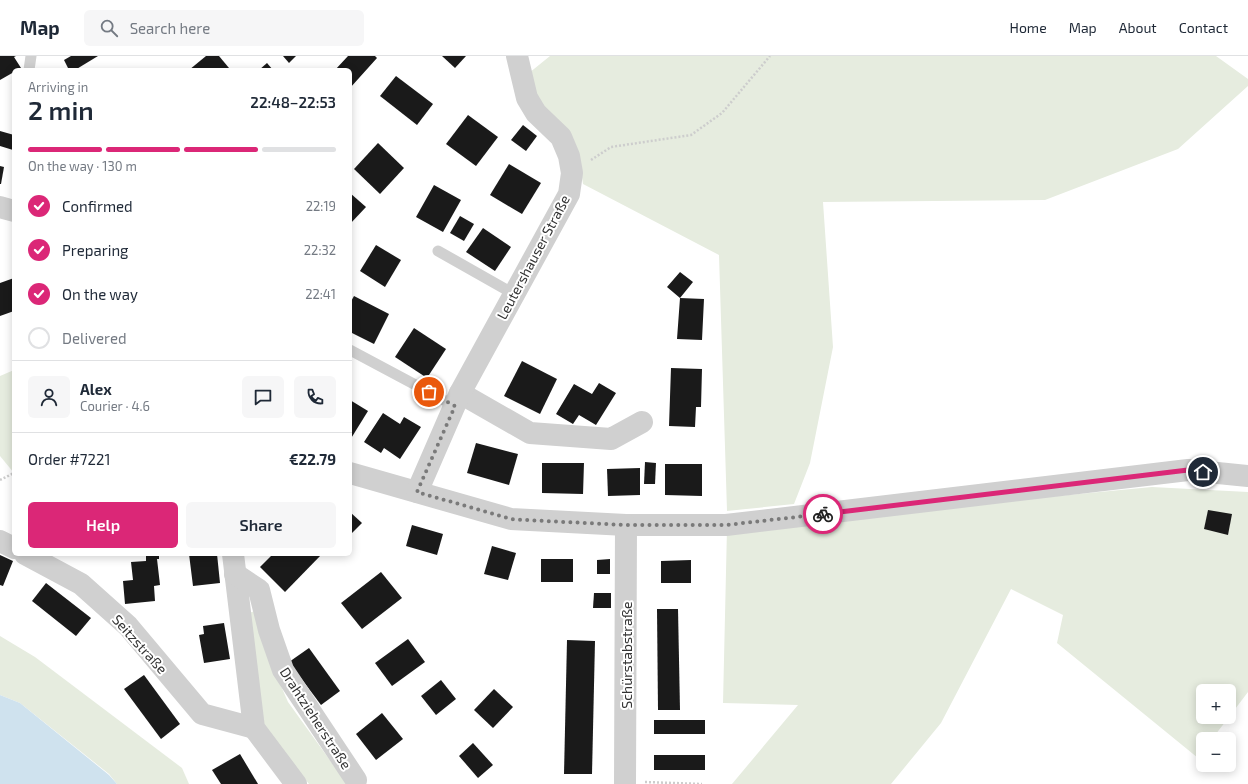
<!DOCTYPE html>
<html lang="en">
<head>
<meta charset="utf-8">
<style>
  :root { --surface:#fff; --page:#f6f6f7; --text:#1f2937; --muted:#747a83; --line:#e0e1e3; --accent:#db2777 }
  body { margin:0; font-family:"Exo 2",sans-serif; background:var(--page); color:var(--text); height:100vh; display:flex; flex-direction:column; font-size:15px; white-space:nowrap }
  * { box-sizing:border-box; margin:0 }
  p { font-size:13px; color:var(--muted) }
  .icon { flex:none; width:22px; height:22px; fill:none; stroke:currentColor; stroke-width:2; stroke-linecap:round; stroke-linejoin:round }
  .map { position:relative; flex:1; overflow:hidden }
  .sheet { position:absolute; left:12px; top:12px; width:340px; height:488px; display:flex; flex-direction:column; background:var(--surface); border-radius:6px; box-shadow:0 2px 10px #0003 }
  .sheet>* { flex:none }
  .buttons { position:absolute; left:1196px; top:628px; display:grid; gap:8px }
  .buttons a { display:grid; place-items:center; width:40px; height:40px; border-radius:6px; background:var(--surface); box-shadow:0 2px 10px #0003; font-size:20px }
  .pin { position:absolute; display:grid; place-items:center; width:34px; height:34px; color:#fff; margin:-17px; border:2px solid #fff; border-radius:50%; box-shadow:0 1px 4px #0007 }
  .courier { position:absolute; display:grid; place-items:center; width:40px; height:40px; margin:-20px; border:3px solid #db2777; border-radius:50%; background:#fff; color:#222; box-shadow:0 1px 5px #0007 }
  .head em { font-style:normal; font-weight:600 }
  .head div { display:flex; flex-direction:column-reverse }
  .head { display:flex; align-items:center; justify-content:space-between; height:68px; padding:0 16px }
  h1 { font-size:26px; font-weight:600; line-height:30px }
  .bar { display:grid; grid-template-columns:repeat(4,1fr); gap:6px 4px; align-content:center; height:48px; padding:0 16px }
  .bar i { height:5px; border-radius:3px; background:var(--line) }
  .bar .on { background:var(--accent) }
  .bar p { grid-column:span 4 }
  .line { display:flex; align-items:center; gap:10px; padding:0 16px; border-top:1px solid var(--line) }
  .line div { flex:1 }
  .round { display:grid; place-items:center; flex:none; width:42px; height:42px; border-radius:6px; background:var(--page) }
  ol { padding:0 16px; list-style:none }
  li { display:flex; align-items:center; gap:12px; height:44px }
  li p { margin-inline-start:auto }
  li .icon { padding:4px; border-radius:50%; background:var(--accent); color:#fff; stroke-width:4 }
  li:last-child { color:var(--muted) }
  li i { width:22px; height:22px; border:2px solid var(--line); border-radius:50% }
  .cta { display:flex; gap:8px; margin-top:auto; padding:8px 16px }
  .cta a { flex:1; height:46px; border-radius:6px; background:var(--accent); color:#fff; font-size:16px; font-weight:600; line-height:46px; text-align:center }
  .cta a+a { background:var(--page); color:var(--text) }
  header { display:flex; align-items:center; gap:24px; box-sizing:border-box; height:56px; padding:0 20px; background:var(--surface); border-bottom:1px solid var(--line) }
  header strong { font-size:19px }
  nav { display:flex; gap:22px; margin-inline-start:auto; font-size:14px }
  .search { width:280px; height:36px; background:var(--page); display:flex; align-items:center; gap:10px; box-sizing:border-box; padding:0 14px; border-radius:6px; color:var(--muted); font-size:15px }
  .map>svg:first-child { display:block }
</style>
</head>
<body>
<header>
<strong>Map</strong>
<div class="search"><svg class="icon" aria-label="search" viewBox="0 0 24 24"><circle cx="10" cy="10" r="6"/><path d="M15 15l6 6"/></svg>Search here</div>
<nav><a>Home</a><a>Map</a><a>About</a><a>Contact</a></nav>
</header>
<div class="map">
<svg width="1248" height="728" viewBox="0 0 1248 728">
  <rect width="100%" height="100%" fill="#fff"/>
  <g fill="#e6ecdf">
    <path d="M550,0h666l32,23v7l-70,63 -133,51 -222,2 10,145 -23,116 -16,41 -67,7 -8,-256 -136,-71 -4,-27 -45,-56 -5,-28z"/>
    <path d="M14,314v103l-14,-17v-80z"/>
    <path d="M1152,431l96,5v200l-19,25v-26h-26v26h26l-17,22h-9v12l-5,7 -141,-115 6,-28 -52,-26 -70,134 -50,61h-159l66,-79 -75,-2 4,-175z"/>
    <path d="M255,555l12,43 21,48 59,82h-38l-47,-60 -17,-110z"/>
    <path d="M0,580l35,21 147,111 7,16h-72l-8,-10 -89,-71 -20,-8z"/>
  </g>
  <path fill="#cfe2ee" d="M0,639l20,8 89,72 8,9h-117z"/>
  <g fill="#1a1a1a">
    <path d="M0,0h16l-2,1 7,11 -7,2v2l-14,8z"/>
    <path d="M71,0h27l-23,14h-6l-5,-10z"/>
    <path d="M206,0h13l10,12 -3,2h-37z"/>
    <path d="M283,0h13l-7,7z"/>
    <path d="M348,0h27l2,2 -27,30v-18h-15z"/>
    <path d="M442,0h24l-11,12z"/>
    <path d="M267,7l6,7h-14z"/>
    <path d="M396,20l37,28 -16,21 -37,-29z"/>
    <path d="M468,59l30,22 -22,29 -30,-22z"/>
    <path d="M523,69l14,11 -11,15 -15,-11z"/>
    <path d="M0,75l14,4 -1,15 -13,-4z"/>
    <path d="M378,87l26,25 -24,26 -26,-25z"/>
    <path d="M509,108l32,19 -19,31 -32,-19z"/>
    <path d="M0,110l4,1 -3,17h-1z"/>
    <path d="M434,129l27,15 -18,32 -27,-15z"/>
    <path d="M350,137l16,14 -16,17z"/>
    <path d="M460,160l14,8 -10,17 -14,-8z"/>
    <path d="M483,172l28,19 -16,24 -29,-19z"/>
    <path d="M376,189l25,15 -16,27 -25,-16z"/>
    <path d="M680,216l13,10 -13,16 24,1 -2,41 -25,-1 3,-41 -13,-11z"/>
    <path d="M14,222v33l-14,5v-33z"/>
    <path d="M354,240l35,18 -15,30 -24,-12v-29z"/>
    <path d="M414,272l32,21 -19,29 -32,-21z"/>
    <path d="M522,305l35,18 -17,35 -36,-18z"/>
    <path d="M671,312l31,1 -1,38h-5l-1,20 -26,-1z"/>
    <path d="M599,327l17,10 -20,32 -17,-10 -6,9 -17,-10 18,-30 18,10z"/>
    <path d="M350,344l18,11 -18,29z"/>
    <path d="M383,357l17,11 4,-7 17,10 -21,32 -16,-11 -3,5 -17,-11z"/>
    <path d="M476,387l42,11 -9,31 -42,-12z"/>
    <path d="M645,406l11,1 -1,21h-11z"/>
    <path d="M542,407h42l-1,31 -41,-1z"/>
    <path d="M665,408h37v32l-37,-1z"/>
    <path d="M640,412v27l-32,1 -1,-27z"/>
    <path d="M1208,454l24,4 -4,21 -24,-6z"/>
    <path d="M350,456l12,11 -12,12z"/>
    <path d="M412,469l31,9 -6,21 -31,-9z"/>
    <path d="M492,490l24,7 -8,27 -24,-6z"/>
    <path d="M146,498h13v5h-2l3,26 -6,1 1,15 -30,3 -2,-23 10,-1 -2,-18 15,-1z"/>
    <path d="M189,498h28l3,29 -27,3z"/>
    <path d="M273,498h49l-37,38 -25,-25z"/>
    <path d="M0,499l13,6 -10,25 -3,-1z"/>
    <rect x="541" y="503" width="32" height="23"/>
    <path d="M610,503v15h-13v-14z"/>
    <path d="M691,504v23h-30v-22z"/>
    <path d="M381,516l21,26 -40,31 -21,-26z"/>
    <path d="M46,527l45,35 -15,18 -44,-35z"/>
    <path d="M594,537h17v15h-18z"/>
    <path d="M657,553h21l2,101h-22z"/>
    <path d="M224,567l6,36 -26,4 -5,-28 5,-1 -1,-8z"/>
    <path d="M408,583l17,23 -33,24 -17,-23z"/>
    <path d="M567,584l28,1 -3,133h-28z"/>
    <path d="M309,592l31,43 -19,14 -32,-43z"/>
    <path d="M144,619l36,49 -19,15 -37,-50z"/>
    <path d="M441,624l15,19 -20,16 -15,-19z"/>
    <path d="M494,633l19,18 -20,21 -19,-18z"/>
    <path d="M382,657l21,26 -27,21 -20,-26z"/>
    <rect x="654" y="664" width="51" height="14"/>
    <path d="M473,687l20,22 -15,13 -19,-22z"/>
    <path d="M240,698l18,30h-37l-9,-14z"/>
    <rect x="654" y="699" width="51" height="15"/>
  </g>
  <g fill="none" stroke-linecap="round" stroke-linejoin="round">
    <g stroke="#cdcdcd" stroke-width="2.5" stroke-dasharray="2 2" stroke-linecap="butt">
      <path d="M591,104l20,-13 80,-12 31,-22 48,-57"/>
      <path d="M0,424l14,-7"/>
      <path d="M645,726l57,2"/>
    </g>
    <g stroke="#d0d0d0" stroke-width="11">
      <path d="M29,14l2,-14"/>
      <path d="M438,195l76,43"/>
      <path d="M350,294l105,56"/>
    </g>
    <g stroke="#d0d0d0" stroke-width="22">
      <path d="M0,151l14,4"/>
      <path d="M460,337l70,40 81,6 31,-17"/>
      <path d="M350,417l161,46 115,6h100l462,-55 60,6"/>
      <path d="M417,436l43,-99 109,-199 3,-21 -3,-17 -8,-19 -25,-24 -9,-15 -10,-42"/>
      <path d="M0,485l14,7"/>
      <path d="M25,498l56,30 47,42 74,88 52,14"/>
      <path d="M233,498l21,174 42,56"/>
      <path d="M235,518l24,16 10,40 14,40 73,110"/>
      <path d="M625,728l1,-259"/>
    </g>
  </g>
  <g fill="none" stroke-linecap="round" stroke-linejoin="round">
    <path stroke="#7a7a7a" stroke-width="4" stroke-dasharray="0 7.2" d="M429,336l26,14 -38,86 94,27 14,1 101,5h100l97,-11"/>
    <path stroke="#db2777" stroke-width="5" d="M823,458l365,-44 15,2"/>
  </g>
  <g text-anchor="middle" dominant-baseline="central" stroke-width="4" stroke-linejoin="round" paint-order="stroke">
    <g font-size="14" fill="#333" stroke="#fff">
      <text transform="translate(533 201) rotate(-62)">Leutershauser Straße</text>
      <text transform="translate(140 588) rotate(48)">Seitzstraße</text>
      <text transform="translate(626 599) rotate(-90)">Schürstabstraße</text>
      <text transform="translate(316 662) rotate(57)">Drahtzieherstraße</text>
    </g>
  </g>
</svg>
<div class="buttons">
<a>+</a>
<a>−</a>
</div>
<div class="pin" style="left:429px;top:336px;background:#ea580c"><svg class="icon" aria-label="bag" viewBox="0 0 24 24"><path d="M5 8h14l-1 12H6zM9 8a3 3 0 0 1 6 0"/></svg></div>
<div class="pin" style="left:1203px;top:416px;background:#1f2937"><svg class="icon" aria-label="home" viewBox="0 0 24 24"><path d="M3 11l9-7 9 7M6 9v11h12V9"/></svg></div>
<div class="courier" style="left:823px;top:458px"><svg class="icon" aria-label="bike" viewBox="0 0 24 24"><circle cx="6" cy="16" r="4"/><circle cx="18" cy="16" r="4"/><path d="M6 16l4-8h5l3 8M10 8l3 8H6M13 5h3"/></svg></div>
<section class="sheet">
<div class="head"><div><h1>2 min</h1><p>Arriving in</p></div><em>22:48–22:53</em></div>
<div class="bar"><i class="on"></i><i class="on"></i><i class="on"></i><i></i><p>On the way · 130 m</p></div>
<ol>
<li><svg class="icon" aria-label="check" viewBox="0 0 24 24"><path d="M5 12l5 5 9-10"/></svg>Confirmed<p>22:19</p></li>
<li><svg class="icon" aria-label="check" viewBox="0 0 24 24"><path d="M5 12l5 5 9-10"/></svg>Preparing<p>22:32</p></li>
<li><svg class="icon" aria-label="check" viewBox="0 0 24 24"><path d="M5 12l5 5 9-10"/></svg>On the way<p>22:41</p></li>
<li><i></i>Delivered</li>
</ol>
<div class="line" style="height:72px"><a class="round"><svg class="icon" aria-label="person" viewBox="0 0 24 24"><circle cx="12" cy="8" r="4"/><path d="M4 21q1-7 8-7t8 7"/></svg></a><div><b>Alex</b><p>Courier · 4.6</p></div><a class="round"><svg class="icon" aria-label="chat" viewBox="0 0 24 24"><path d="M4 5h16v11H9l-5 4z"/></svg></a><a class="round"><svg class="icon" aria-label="phone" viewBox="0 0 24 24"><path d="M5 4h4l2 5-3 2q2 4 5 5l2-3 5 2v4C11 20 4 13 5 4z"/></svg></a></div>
<div class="line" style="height:52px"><div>Order #7221</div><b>€22.79</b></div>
<div class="cta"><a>Help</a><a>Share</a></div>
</section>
</div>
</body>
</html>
